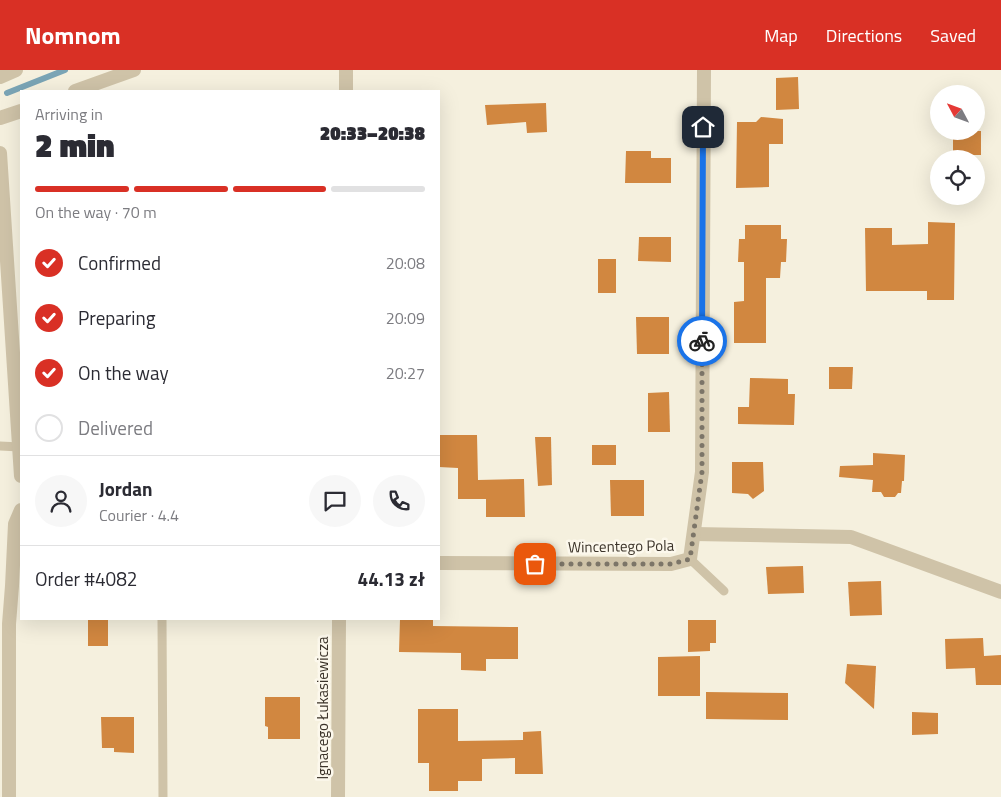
<!DOCTYPE html>
<html lang="en">
<head>
<meta charset="utf-8">
<style>
  :root { --surface:#fff; --page:#f7f7f7; --text:#2b2b33; --muted:#7c7c81; --line:#e1e1e2; --accent:#d93025 }
  body { margin:0; font-family:"Titillium Web",sans-serif; background:var(--page); color:var(--text); height:100vh; display:flex; flex-direction:column; font-size:19px; white-space:nowrap }
  * { box-sizing:border-box; margin:0 }
  p { font-size:16px; color:var(--muted) }
  .icon { flex:none; width:28px; height:28px; fill:none; stroke:currentColor; stroke-width:2; stroke-linecap:round; stroke-linejoin:round }
  .map { position:relative; flex:1; overflow:hidden }
  .side { position:absolute; left:20px; top:20px; width:420px; height:530px; display:flex; flex-direction:column; background:var(--surface); border-radius:0px; box-shadow:0 5px 20px #0002 }
  .side>* { flex:none }
  .needle { width:32px; rotate:311deg }
  .buttons { position:absolute; left:930px; top:15px; display:grid; gap:10px }
  .buttons a { display:grid; place-items:center; width:55px; height:55px; border-radius:50%; background:var(--surface); box-shadow:0 5px 20px #0002; font-size:25px }
  .pin { position:absolute; display:grid; place-items:center; width:42px; height:42px; color:#fff; margin:-21px; border-radius:10px; box-shadow:0 2px 8px #0006 }
  .courier { position:absolute; display:grid; place-items:center; width:50px; height:50px; margin:-25px; border:4px solid #1a73e8; border-radius:50%; background:#fff; color:#222; box-shadow:0 1px 6px #0007 }
  .overview em { font-style:normal; font-weight:800 }
  .overview div { display:flex; flex-direction:column-reverse }
  .overview { display:flex; align-items:center; justify-content:space-between; height:85px; padding:0 15px }
  h1 { font-size:32px; font-weight:800; line-height:38px }
  .bar { display:grid; grid-template-columns:repeat(4,1fr); gap:8px 5px; align-content:center; height:60px; padding:0 15px }
  .bar i { height:6px; border-radius:4px; background:var(--line) }
  .bar .on { background:var(--accent) }
  .bar p { grid-column:span 4 }
  .line { display:flex; align-items:center; gap:12px; padding:0 15px; border-top:1px solid var(--line) }
  .line div { flex:1 }
  .round { display:grid; place-items:center; flex:none; width:52px; height:52px; border-radius:26px; background:var(--page) }
  ol { padding:0 15px; list-style:none }
  li { display:flex; align-items:center; gap:15px; height:55px }
  li p { margin-inline-start:auto }
  li .icon { padding:5px; border-radius:50%; background:var(--accent); color:#fff; stroke-width:4 }
  li:last-child { color:var(--muted) }
  li i { width:28px; height:28px; border:2px solid var(--line); border-radius:50% }
  header { display:flex; align-items:center; gap:30px; box-sizing:border-box; height:70px; padding:0 25px; background:var(--accent); color:#fff }
  header strong { font-size:24px }
  nav { display:flex; gap:28px; margin-inline-start:auto; font-size:18px }
  .map>svg:first-child { display:block }
</style>
</head>
<body>
<header>
<strong>Nomnom</strong>
<nav><a>Map</a><a>Directions</a><a>Saved</a></nav>
</header>
<div class="map">
<svg width="1001" height="727" viewBox="0 0 1001 727">
  <rect width="100%" height="100%" fill="#f5f0de"/>
  <g fill="none" stroke-linecap="round" stroke-linejoin="round">
    <path stroke="#7aa4b5" stroke-width="6" d="M7,23l58,-23"/>
  </g>
  <g fill="#d18740">
    <path d="M798,7l1,32 -23,1v-32z"/>
    <path d="M546,33l1,29 -20,1 -1,-11 -39,3 -2,-20z"/>
    <path d="M761,47l22,2v25h-14v43l-33,1 1,-66h19z"/>
    <rect x="953" y="61" width="28" height="24"/>
    <path d="M626,81h25v7h20v25h-46z"/>
    <path d="M928,152l27,1 -1,77h-27v-9h-61l-1,-63h27v17l36,-1z"/>
    <path d="M745,155h36v14h6l-1,23h-5l-1,16h-14v65h-32v-41l10,-1v-39h-6l1,-23h6z"/>
    <path d="M639,167h32v25l-33,-1z"/>
    <rect x="598" y="189" width="18" height="34"/>
    <path d="M636,247h33v37h-32z"/>
    <path d="M829,297h24l-1,22h-23z"/>
    <path d="M750,308l38,1v15h7l-1,31 -56,-1v-17h11z"/>
    <path d="M669,322l1,40h-22v-39z"/>
    <path d="M439,365h38l1,45 46,-1 1,38h-39v-18h-28v-31l-19,-1z"/>
    <path d="M535,367h16l1,48 -14,1z"/>
    <rect x="592" y="375" width="24" height="20"/>
    <path d="M873,383l32,2 -1,26h-2l-1,12h-3l-3,4h-11l-3,-5h-9l1,-12 -34,-3 1,-11 33,-1z"/>
    <path d="M732,392h31l1,29 -11,8 -5,-5 -16,-1z"/>
    <path d="M610,410h34v36h-33z"/>
    <path d="M803,496l1,27 -36,1 -2,-27z"/>
    <path d="M881,511l1,34 -32,1 -2,-34z"/>
    <rect x="88" y="549" width="20" height="27"/>
    <path d="M400,549h33v7l85,1v32h-32v12l-25,-1v-17l-62,-1z"/>
    <path d="M688,550h28v23h-6v8l-22,1z"/>
    <path d="M983,568l1,18 17,-1v30h-25l-1,-17 -29,1 -1,-30z"/>
    <path d="M700,586v40h-42v-39z"/>
    <path d="M847,594l29,2 -2,43 -29,-26z"/>
    <path d="M706,622l82,1v27l-82,-1z"/>
    <path d="M265,627h35v42h-32v-12l-3,-1z"/>
    <path d="M418,639h40v32l65,-1v-8l18,-1 2,43h-28v-16l-33,1v22h-24v10h-29v-28h-11z"/>
    <path d="M912,642l26,1v21l-26,1z"/>
    <path d="M101,647h33v36l-20,-1v-4h-12z"/>
  </g>
  <g fill="none" stroke-linecap="round" stroke-linejoin="round">
    <g stroke="#cfc3a8" stroke-width="9">
      <path d="M0,376l20,1"/>
      <path d="M690,489l34,32"/>
      <path d="M162,549l1,178"/>
    </g>
    <g stroke="#cfc3a8" stroke-width="14">
      <path d="M0,7l16,-7"/>
      <path d="M75,21l59,-21"/>
      <path d="M346,21v-21"/>
      <path d="M0,48l21,-7"/>
      <path d="M0,83l21,323"/>
      <path d="M694,464l157,3 150,55"/>
      <path d="M439,493l232,1 19,-5 12,-87 2,-402"/>
      <path d="M9,727v-173l3,-38 3,-62 6,-14"/>
      <path d="M338,727l1,-178"/>
    </g>
  </g>
  <g fill="none" stroke-linecap="round" stroke-linejoin="round">
    <path stroke="#7c7568" stroke-width="5" stroke-dasharray="0 9" d="M535,494h136l19,-5 12,-87v-131"/>
    <path stroke="#1a73e8" stroke-width="6" d="M702,271l1,-214"/>
  </g>
  <g text-anchor="middle" dominant-baseline="central" stroke-width="5" stroke-linejoin="round" paint-order="stroke">
    <g font-size="15" fill="#3b3329" stroke="#fcf8ec">
      <text transform="translate(621 476) rotate(-1)">Wincentego Pola</text>
      <text transform="translate(322 638) rotate(-90)">Ignacego Łukasiewicza</text>
    </g>
  </g>
</svg>
<div class="buttons">
<a><svg class="needle" viewBox="-14 -14 28 28"><path d="M0-13l5 13h-10z" fill="#e53935"/><path d="M0 13l5-13h-10z" fill="#7c7c81"/></svg></a>
<a><svg class="icon" aria-label="locate" viewBox="0 0 24 24"><circle cx="12" cy="12" r="6"/><path d="M12 2v4M12 18v4M2 12h4M18 12h4"/></svg></a>
</div>
<div class="pin" style="left:535px;top:494px;background:#ea580c"><svg class="icon" aria-label="bag" viewBox="0 0 24 24"><path d="M5 8h14l-1 12H6zM9 8a3 3 0 0 1 6 0"/></svg></div>
<div class="pin" style="left:703px;top:57px;background:#1f2937"><svg class="icon" aria-label="home" viewBox="0 0 24 24"><path d="M3 11l9-7 9 7M6 9v11h12V9"/></svg></div>
<div class="courier" style="left:702px;top:271px"><svg class="icon" aria-label="bike" viewBox="0 0 24 24"><circle cx="6" cy="16" r="4"/><circle cx="18" cy="16" r="4"/><path d="M6 16l4-8h5l3 8M10 8l3 8H6M13 5h3"/></svg></div>
<section class="side">
<div class="overview"><div><h1>2 min</h1><p>Arriving in</p></div><em>20:33–20:38</em></div>
<div class="bar"><i class="on"></i><i class="on"></i><i class="on"></i><i></i><p>On the way · 70 m</p></div>
<ol>
<li><svg class="icon" aria-label="check" viewBox="0 0 24 24"><path d="M5 12l5 5 9-10"/></svg>Confirmed<p>20:08</p></li>
<li><svg class="icon" aria-label="check" viewBox="0 0 24 24"><path d="M5 12l5 5 9-10"/></svg>Preparing<p>20:09</p></li>
<li><svg class="icon" aria-label="check" viewBox="0 0 24 24"><path d="M5 12l5 5 9-10"/></svg>On the way<p>20:27</p></li>
<li><i></i>Delivered</li>
</ol>
<div class="line" style="height:90px"><a class="round"><svg class="icon" aria-label="person" viewBox="0 0 24 24"><circle cx="12" cy="8" r="4"/><path d="M4 21q1-7 8-7t8 7"/></svg></a><div><b>Jordan</b><p>Courier · 4.4</p></div><a class="round"><svg class="icon" aria-label="chat" viewBox="0 0 24 24"><path d="M4 5h16v11H9l-5 4z"/></svg></a><a class="round"><svg class="icon" aria-label="phone" viewBox="0 0 24 24"><path d="M5 4h4l2 5-3 2q2 4 5 5l2-3 5 2v4C11 20 4 13 5 4z"/></svg></a></div>
<div class="line" style="height:65px"><div>Order #4082</div><b>44.13 zł</b></div>
</section>
</div>
</body>
</html>
